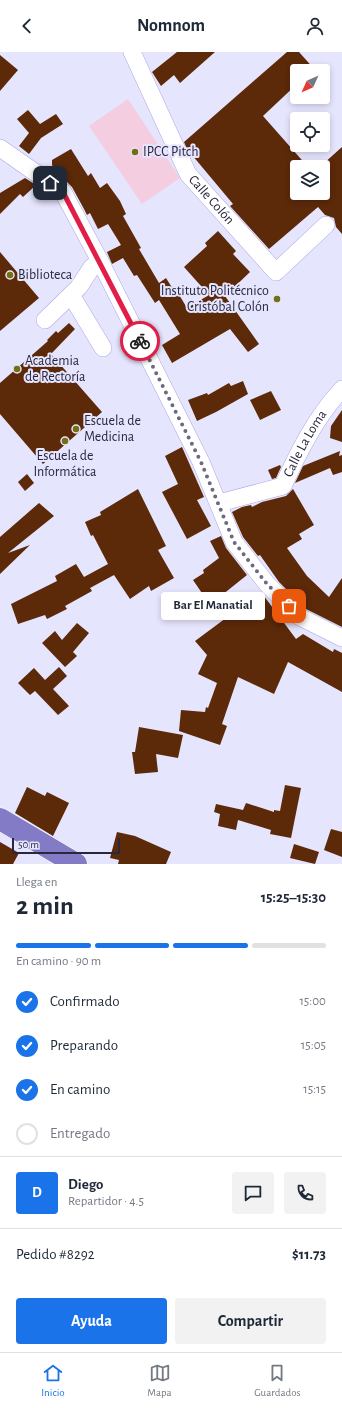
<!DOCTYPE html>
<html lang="es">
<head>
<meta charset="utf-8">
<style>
  :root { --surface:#fff; --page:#f2f2f3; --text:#1f2937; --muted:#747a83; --line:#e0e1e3; --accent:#1a73e8 }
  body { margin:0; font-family:"Alegreya Sans",sans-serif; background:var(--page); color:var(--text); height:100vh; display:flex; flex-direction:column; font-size:15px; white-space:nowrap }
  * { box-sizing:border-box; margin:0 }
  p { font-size:13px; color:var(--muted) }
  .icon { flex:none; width:22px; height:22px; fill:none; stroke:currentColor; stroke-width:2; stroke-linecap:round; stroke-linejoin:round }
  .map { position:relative; height:812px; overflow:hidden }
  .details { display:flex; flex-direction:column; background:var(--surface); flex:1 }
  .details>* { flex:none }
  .needle { width:26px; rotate:225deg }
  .tools { position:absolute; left:290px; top:12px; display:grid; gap:8px }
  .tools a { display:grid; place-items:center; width:40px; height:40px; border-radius:4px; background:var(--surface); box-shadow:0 2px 6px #0003; font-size:20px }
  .scale { position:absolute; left:12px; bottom:10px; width:108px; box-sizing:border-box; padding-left:4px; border:2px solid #29273e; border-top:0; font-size:11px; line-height:14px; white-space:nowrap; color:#29273e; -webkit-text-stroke:3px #e6e5fe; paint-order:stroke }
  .pin { position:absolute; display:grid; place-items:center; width:34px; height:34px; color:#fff; margin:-17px; border-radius:8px; box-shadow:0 2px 6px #0006 }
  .courier { position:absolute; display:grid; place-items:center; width:40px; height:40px; margin:-20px; border:3px solid #e11d48; border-radius:50%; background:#fff; color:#222; box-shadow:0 1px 5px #0007 }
  .bubble { position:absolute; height:28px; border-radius:4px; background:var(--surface); box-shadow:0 2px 6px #0003; font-size:13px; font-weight:600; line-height:28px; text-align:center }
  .summary em { font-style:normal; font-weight:600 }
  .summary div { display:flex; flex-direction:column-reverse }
  .summary { display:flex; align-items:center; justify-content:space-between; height:68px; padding:0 16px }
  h1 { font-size:26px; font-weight:600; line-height:30px }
  .bar { display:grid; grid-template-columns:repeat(4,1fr); gap:6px 4px; align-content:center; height:48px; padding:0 16px }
  .bar i { height:5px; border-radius:3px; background:var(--line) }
  .bar .on { background:var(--accent) }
  .bar p { grid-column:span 4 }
  .line { display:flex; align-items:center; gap:10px; padding:0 16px; border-top:1px solid var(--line) }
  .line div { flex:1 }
  .round { display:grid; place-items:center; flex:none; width:42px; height:42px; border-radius:4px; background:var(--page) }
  ol { padding:0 16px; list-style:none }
  li { display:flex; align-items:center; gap:12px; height:44px }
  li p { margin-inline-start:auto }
  li .icon { padding:4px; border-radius:50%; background:var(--accent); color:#fff; stroke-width:4 }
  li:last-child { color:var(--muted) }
  li i { width:22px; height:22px; border:2px solid var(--line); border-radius:50% }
  .button { display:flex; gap:8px; margin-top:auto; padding:8px 16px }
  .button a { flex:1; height:46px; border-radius:4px; background:var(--accent); color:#fff; font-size:16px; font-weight:600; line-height:46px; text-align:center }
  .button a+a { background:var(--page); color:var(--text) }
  header { display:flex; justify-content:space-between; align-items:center; height:52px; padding:0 16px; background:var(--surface); font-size:18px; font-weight:600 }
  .dock { display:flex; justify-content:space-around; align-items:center; height:56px; border-top:1px solid var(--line); background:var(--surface); font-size:11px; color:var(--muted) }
  .dock a { display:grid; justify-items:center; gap:2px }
  .dock .on { color:var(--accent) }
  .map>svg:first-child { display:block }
</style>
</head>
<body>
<header><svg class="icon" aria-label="back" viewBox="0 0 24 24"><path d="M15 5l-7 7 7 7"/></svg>Nomnom<svg class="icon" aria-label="person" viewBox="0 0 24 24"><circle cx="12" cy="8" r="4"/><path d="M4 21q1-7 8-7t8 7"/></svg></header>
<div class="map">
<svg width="342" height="812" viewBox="0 0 342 812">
  <rect width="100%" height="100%" fill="#e6e5fe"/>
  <path fill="#f4cee0" d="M128,47l52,79 -38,26 -53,-78z"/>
  <g fill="#5c2909">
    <path d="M177,0h38l-35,31 -6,-8 -13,11 -9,-14z"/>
    <path d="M287,0h12l17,19h-19v13l-34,32 45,51h-11v26h26v-29l19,-17v87l-6,-7 -2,-9 -9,-3 -7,-8 -49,42 -39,-43 3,-2 -46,-55 -3,-7z"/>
    <path d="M0,3l18,15 -18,21z"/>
    <path d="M28,58l12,14 16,-10 7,10 -22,14 -12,16 -10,-8 10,-13 -12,-14z"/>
    <path d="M71,97l17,27 3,-3 9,15 7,-5 13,18 6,13 -3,2 18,32 -2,1 20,34 7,-5 10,16 2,-1 9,15 22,-13 -25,-28 23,-21 -2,-3 13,-12 18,20 -3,3 17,18 -25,24 34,48 -11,8 -18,-23 -58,34 -10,-18 18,-11 -21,-34 -4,3 -18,-28 -3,1 -11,-18 -11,6 -5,-12 14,-7 -13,-21 -10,5 -8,-16 -3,2 -3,-6 -12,-22 -5,-5 -6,-4 -9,-13v-5z"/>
    <path d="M25,126l11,7 -13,12 -3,-3 -20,20v-21z"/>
    <path d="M0,200l39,46 -39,33z"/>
    <path d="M69,271l6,6 -24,25 51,58 -59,52 -43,-50v-31l48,-42 -1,-1 9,-9 2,2z"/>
    <path d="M243,329l5,13 -32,18 -19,9 -9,-21 19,-7 1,2 21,-12 2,3z"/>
    <path d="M271,339l10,19 -21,10 -10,-20z"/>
    <path d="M342,358v32l-12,-4 1,-12z"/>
    <path d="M182,395l22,50 -7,3 14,26 -24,13 -25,-47 16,-8 -13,-28z"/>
    <path d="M340,399l-1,5 3,-1v17l-9,3 -3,-7 -35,15 8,-17z"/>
    <path d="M280,413l1,2 -5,11 -4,1 -4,-9z"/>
    <path d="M27,422l7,9 -9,8 -7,-9z"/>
    <path d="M138,437l28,57 -8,4 16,28 -23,13 -2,-5 -19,13 -16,-24 -24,13 2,3 -27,15 2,3 -20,10 -2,-4 -27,9 -7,-20 46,-23 -2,-5 21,-12 8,13 24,-13 -15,-29 -2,1 -6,-14 16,-7 -1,-3z"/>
    <path d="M293,437l21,36 -15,9 3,5 -15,9 20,28 22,21 13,-19v49l-36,-18 -27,-27 -19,-27 -2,1 -15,-19 -11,-25 10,-5 9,-2 1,2 10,-5 24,-6z"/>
    <path d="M39,451l15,13 -46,37 22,-8 -30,29v-37z"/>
    <path d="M221,484l5,12 21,27 -25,20 -2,-2 -12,9 -15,-22 11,-7 -1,-3 16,-12 -9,-17z"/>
    <path d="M261,540l35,47 7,-5 30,18 1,-3 8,4v39l-54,-30 -14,32 -36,-17 -16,47 5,2 -7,19 -41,-14 2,-21 24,2 1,-5 2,1 9,-25 -19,-9 9,-19 -12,-14z"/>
    <path d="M77,571l12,10 -16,19 4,4 -12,11 -23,-24 13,-12 7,9z"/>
    <path d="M59,615l8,9 -14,13 16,17 -11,9 -23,-24 -5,4 -12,-12 16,-15 11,12z"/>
    <path d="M139,675l44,8 -5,23 -22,-4 2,18 -23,2 -3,-22h3z"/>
    <path d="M285,733l16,3 -10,50 -21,-4 1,-4 -33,-10 -2,10 -18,-4 2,-12 -6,-2 2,-8 27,6 3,-7 28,9v-2l6,1z"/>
    <path d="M27,735l18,9 2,-4 22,11 -16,33 -38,-23z"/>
    <path d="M331,777l11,3v25l-18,-7z"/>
    <path d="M117,780l18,4 36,16 -5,12h-48l1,-4 -9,-2z"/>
    <path d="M0,790l19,11 -6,11h-13z"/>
    <path d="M294,792l25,8 -4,12 -25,-6z"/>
  </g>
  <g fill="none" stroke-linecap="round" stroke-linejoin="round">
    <g stroke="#aca7e3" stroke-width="18">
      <g id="minor">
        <path id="s1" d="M132,0l56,122 88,98 50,-47"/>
        <path d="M0,96l63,44 37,69 101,201 33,80 33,42 33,33 42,21"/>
        <path d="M71,243l32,53"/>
        <path d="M45,268l34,-33 13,-20 8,-6"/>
        <path id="s2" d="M219,451l64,-17c16,-35 33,-69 59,-97"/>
      </g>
    </g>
    <g stroke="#fff" stroke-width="23">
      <path id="highway" d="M0,767l76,45"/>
    </g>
    <use href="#minor" stroke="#fff" stroke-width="17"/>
    <use href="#highway" stroke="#847bc7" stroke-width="22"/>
  </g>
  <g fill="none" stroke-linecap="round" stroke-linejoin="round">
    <path stroke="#6b6a81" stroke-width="4" stroke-dasharray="0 7.2" d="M140,289l61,121 33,80 33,42 22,22"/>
    <path stroke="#e11d48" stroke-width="5" d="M50,131l13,9 77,149"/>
  </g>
  <g fill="#727012" stroke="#e6e5fe" stroke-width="1.5">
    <circle cx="135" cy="100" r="4"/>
    <circle cx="10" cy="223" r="4"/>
    <circle cx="277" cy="247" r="4"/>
    <circle cx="17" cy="317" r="4"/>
    <circle cx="76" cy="377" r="4"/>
    <circle cx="65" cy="389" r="4"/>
  </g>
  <g text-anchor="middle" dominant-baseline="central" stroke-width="4" stroke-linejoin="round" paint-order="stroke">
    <g font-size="14" fill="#29273e" stroke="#e6e5fe" text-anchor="start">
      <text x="143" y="100">IPCC Pitch</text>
      <text x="18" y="223">Biblioteca</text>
      <text x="269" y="239" text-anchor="end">Instituto Politécnico<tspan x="269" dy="16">Cristóbal Colón</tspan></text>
      <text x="25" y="309">Academia<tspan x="25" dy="16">de Rectoría</tspan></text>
      <text x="84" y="369">Escuela de<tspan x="84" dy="16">Medicina</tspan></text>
      <text x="65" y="404" text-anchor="middle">Escuela de<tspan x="65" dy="16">Informática</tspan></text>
    </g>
    <g font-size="14" fill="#29273e" stroke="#e6e5fe">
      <text stroke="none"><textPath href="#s1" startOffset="169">Calle Colón</textPath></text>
      <text stroke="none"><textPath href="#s2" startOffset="114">Calle La Loma</textPath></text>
    </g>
  </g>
</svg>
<div class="tools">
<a><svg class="needle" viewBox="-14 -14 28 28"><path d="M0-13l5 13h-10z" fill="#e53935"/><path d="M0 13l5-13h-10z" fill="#747a83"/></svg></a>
<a><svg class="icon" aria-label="locate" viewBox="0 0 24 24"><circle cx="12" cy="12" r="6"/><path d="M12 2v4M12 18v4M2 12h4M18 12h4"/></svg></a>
<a><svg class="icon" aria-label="layers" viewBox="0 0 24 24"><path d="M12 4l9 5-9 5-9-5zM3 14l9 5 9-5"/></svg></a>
</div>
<div class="scale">50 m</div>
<div class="pin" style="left:289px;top:554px;background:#ea580c"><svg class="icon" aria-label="bag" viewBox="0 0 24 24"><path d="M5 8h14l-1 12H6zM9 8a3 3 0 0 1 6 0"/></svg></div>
<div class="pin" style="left:50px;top:131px;background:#1f2937"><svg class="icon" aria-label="home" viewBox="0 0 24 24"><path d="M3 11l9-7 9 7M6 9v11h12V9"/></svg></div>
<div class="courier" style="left:140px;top:289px"><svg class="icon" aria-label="bike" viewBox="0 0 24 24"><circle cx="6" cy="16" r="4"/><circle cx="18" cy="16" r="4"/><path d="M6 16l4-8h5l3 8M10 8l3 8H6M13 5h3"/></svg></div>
<div class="bubble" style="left:161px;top:540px;width:104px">Bar El Manatial</div>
</div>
<section class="details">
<div class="summary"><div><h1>2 min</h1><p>Llega en</p></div><em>15:25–15:30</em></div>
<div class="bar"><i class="on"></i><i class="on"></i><i class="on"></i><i></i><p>En camino · 90 m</p></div>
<ol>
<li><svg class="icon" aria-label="check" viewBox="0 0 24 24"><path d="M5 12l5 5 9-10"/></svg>Confirmado<p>15:00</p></li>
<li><svg class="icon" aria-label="check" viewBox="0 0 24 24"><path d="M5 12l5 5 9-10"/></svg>Preparando<p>15:05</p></li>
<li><svg class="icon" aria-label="check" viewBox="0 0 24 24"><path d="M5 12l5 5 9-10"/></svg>En camino<p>15:15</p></li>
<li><i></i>Entregado</li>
</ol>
<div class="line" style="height:72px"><b class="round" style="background:var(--accent);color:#fff">D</b><div><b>Diego</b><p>Repartidor · 4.5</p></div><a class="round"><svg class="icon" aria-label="chat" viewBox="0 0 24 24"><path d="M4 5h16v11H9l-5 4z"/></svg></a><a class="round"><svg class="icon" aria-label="phone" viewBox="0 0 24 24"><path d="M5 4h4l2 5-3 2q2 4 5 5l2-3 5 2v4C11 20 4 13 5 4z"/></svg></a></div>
<div class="line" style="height:52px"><div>Pedido #8292</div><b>$11.73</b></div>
<div class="button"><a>Ayuda</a><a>Compartir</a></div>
</section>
<nav class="dock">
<a class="on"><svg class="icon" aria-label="home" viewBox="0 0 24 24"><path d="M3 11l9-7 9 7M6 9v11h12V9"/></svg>Inicio</a>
<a><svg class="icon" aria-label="map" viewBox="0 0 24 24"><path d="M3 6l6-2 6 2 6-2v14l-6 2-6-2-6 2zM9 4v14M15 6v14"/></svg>Mapa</a>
<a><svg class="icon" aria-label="saved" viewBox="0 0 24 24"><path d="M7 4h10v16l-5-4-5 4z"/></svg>Guardados</a>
</nav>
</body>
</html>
